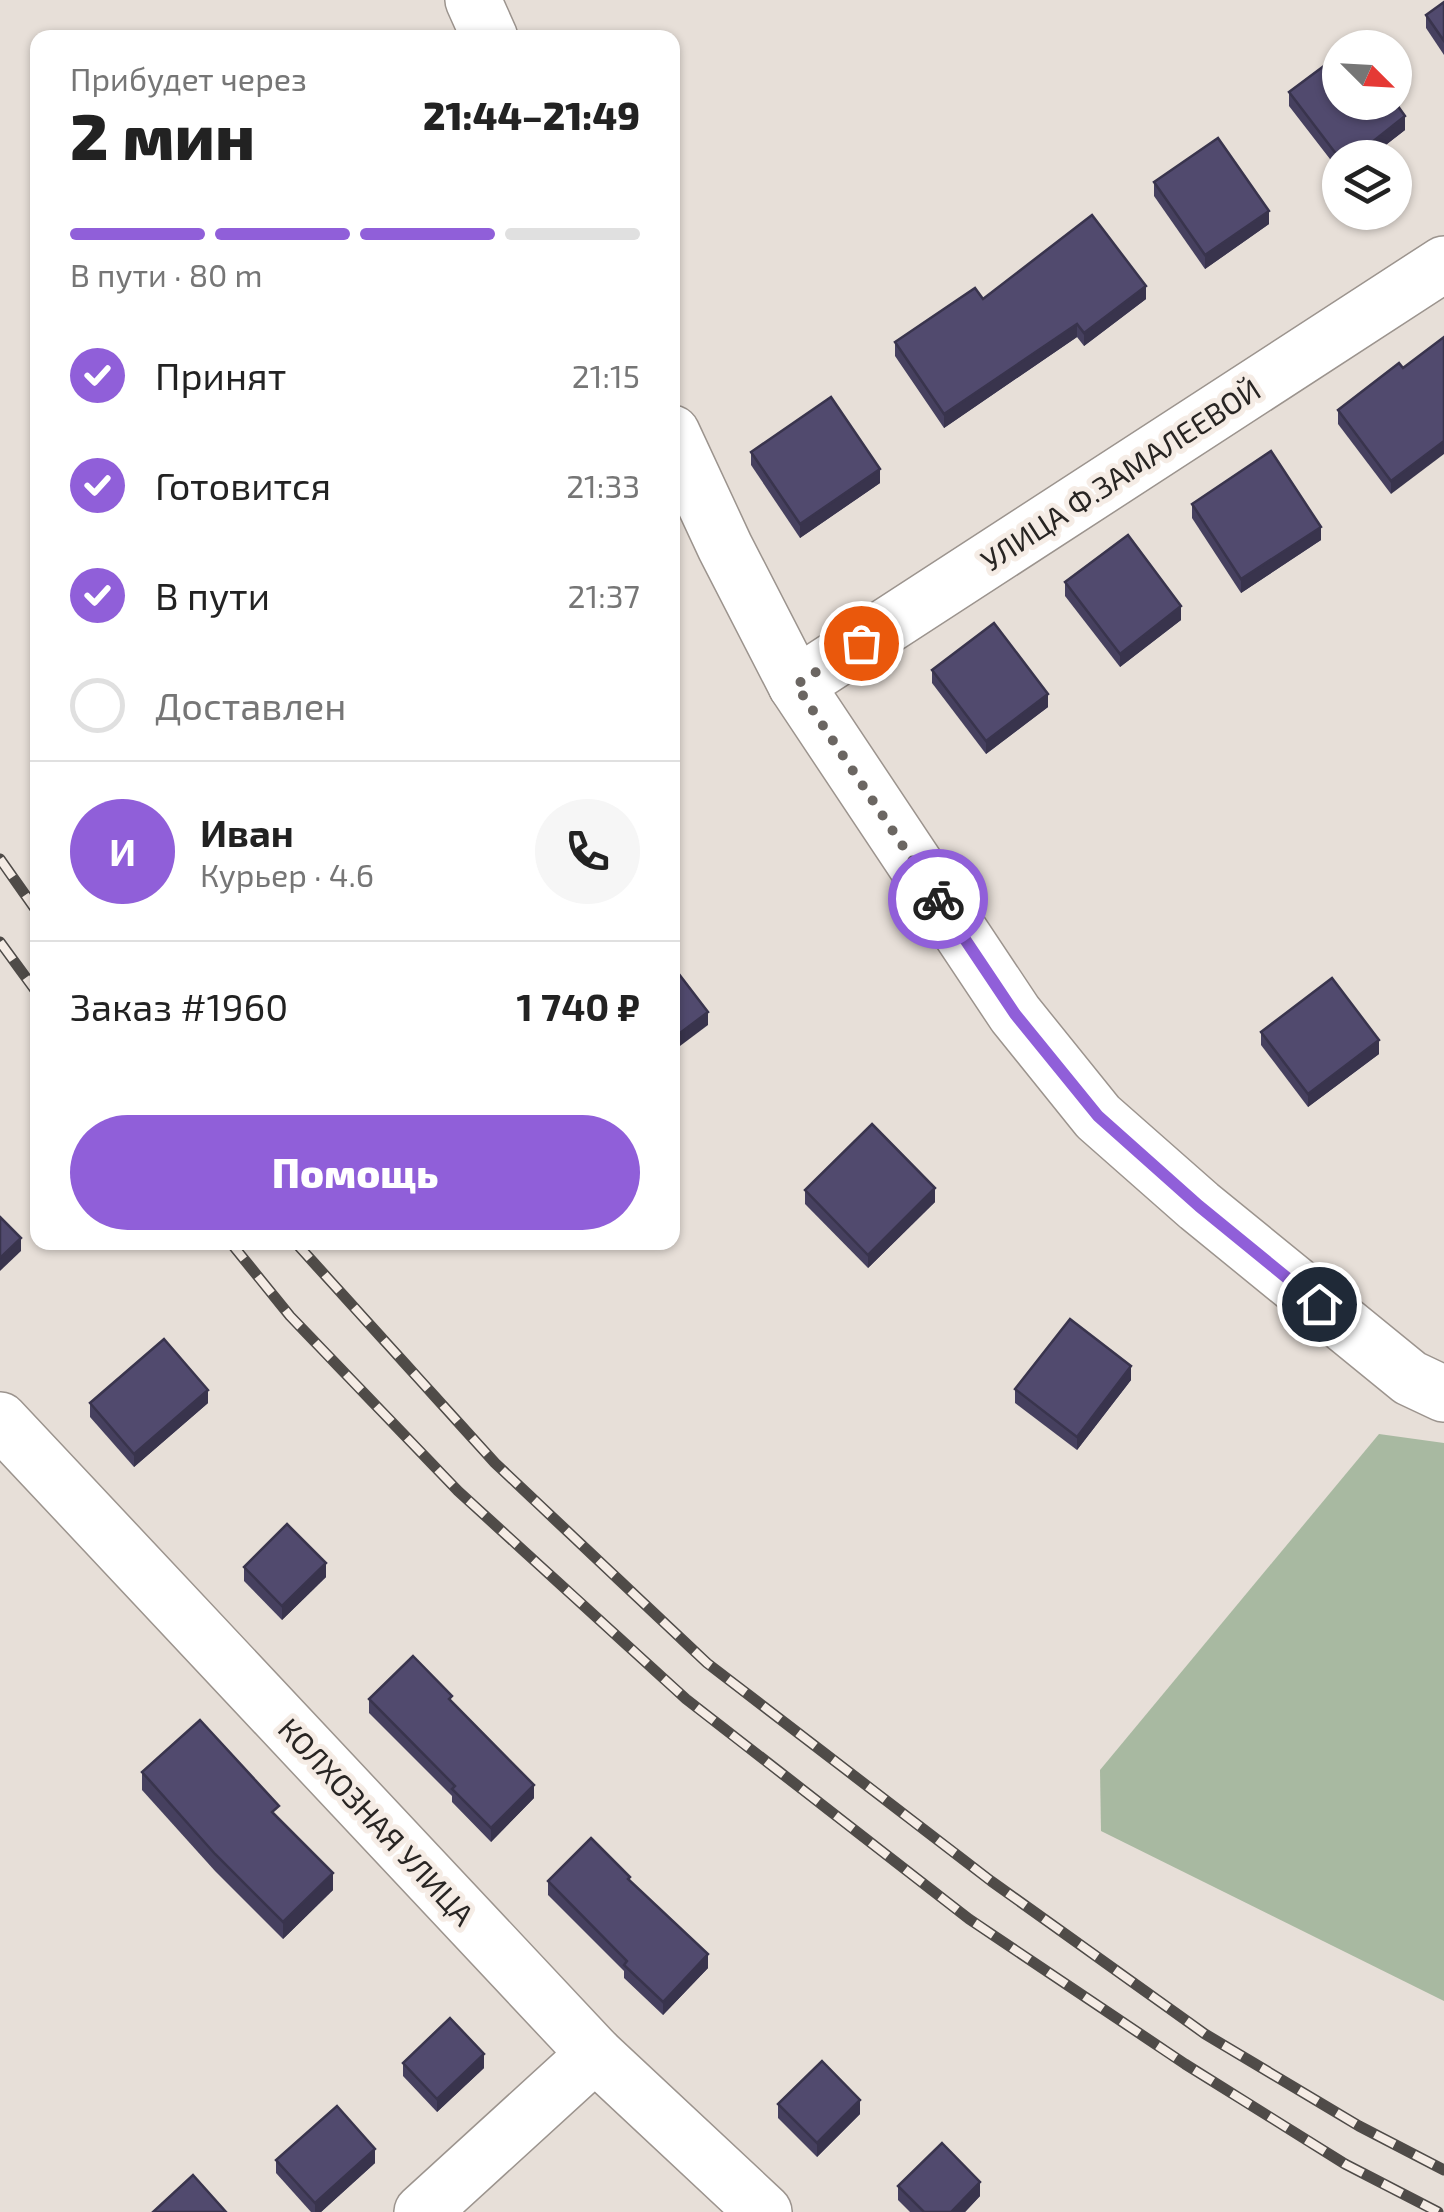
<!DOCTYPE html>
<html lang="ru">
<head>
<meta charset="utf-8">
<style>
  :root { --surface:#fff; --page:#f6f6f6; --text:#222; --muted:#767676; --line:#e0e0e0; --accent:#905fd9 }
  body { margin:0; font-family:"Exo 2",sans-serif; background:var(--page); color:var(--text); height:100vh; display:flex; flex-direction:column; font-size:38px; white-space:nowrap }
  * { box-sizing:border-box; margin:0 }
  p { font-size:32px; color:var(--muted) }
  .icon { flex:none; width:55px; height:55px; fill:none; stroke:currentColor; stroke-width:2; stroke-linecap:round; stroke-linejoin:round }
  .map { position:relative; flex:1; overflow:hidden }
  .sheet { position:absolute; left:30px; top:30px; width:650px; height:1220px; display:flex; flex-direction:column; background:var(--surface); border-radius:20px; box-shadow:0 2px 8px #0004 }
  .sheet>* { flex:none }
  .needle { width:65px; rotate:114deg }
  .tools { position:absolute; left:1322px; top:30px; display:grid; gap:20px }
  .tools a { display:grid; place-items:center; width:90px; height:90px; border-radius:50%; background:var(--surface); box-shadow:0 2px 8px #0004; font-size:50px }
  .pin { position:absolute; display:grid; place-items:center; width:85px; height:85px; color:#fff; margin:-42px; border:5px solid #fff; border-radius:50%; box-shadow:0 2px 10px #0007 }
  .courier { position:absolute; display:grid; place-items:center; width:100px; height:100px; margin:-50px; border:8px solid #905fd9; border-radius:50%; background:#fff; color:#222; box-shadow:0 2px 12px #0007 }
  .summary em { font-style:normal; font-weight:800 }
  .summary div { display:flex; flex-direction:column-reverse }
  .summary { display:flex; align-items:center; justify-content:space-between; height:170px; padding:0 40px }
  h1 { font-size:65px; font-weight:800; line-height:75px }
  .bar { display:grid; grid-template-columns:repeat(4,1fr); gap:15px 10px; align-content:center; height:120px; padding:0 40px }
  .bar i { height:12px; border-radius:8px; background:var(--line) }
  .bar .active { background:var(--accent) }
  .bar p { grid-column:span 4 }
  .line { display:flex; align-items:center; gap:25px; padding:0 40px; border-top:2px solid var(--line) }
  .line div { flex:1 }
  .round { display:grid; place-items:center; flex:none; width:105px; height:105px; border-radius:52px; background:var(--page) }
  ol { padding:0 40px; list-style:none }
  li { display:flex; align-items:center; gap:30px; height:110px }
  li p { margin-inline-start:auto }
  li .icon { padding:10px; border-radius:50%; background:var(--accent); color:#fff; stroke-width:4 }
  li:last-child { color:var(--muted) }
  li i { width:55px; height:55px; border:5px solid var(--line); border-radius:50% }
  .cta { display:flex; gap:20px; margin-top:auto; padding:20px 40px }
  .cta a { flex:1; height:115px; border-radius:60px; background:var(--accent); color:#fff; font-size:40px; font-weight:800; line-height:115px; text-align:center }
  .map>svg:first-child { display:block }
</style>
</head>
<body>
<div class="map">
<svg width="1444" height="2212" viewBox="0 0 1444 2212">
  <rect width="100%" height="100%" fill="#e7dfd8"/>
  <path fill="#a8b9a1" d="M1379,1434l65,9v558l-343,-170 -1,-61z"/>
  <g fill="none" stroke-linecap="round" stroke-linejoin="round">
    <g stroke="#9c948e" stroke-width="58">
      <g id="minor">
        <path d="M473,0l17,38"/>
        <path d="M672,433l53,114 71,138 219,329 83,103 101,89 211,172 34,16"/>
        <path d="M796,685l648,-421"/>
        <path d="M0,1420l595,634 169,158"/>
        <path d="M422,2212l173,-158"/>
      </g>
    </g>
    <use href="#minor" stroke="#fff" stroke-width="55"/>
    <g stroke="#4f4b48" stroke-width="11">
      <g id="rail">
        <path d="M0,859l38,54"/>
        <path d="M0,942l38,52"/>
        <path d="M230,1242l60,74 168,175 228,208 283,220 216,145 160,100 93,48"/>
        <path d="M295,1242l200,221 212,200 284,218 214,153 154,92 85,44"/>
      </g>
    </g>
    <use href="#rail" stroke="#f5ece5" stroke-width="8" stroke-dasharray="22" stroke-linecap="butt"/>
  </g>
  <g fill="#46405f">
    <path d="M1444,2v53l-18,-27v-13z"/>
    <path d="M1289,92l116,38 -36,28h-29v14l-51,-66z"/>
    <path d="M1154,182l115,42 -64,45 -51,-73z"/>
    <path d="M983,299h163l-62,47 -7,-9 -133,91 -49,-72v-14z"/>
    <path d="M1399,363l-8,131 -53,-70v-14z"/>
    <path d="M751,452l129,31 -80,55 -49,-73z"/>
    <path d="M1192,504l129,36 -80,53 -49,-75z"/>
    <path d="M1065,582l116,38 -61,47 -55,-71z"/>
    <path d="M932,670l116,37 -62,47 -54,-71z"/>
    <path d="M1261,1032l118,22 -71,53 -47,-62z"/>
    <path d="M805,1190l130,12 -67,66 -63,-64z"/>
    <path d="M1131,1380l-54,70 -62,-47v-14z"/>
    <path d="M90,1403h118l-74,64 -44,-50z"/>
    <path d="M244,1567l82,10 -44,43 -38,-39z"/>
    <path d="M369,1699l83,3 82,96 -43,44 -39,-40v-6l-83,-83z"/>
    <path d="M142,1772l137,46 54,72 -50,49 -68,-68 -73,-81z"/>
    <path d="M548,1881l82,1 78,86 -45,47 -39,-37v-7l-76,-76z"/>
    <path d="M403,2063l81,5 -47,44 -34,-36z"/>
    <path d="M778,2104l82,10 -43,43 -39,-39z"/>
    <path d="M276,2160l99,3 -54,49h-10l-35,-39z"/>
    <path d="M898,2186l82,10 -15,16h-55l-12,-12z"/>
  </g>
  <g fill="#39344d">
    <path d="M1405,116v14l-36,28h-17z"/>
    <path d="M1269,211v13l-64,45v-14z"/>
    <path d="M1146,286v13l-62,47v-13z"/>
    <path d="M1077,324v13l-133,91v-14z"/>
    <path d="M1444,441v13l-53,40v-13z"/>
    <path d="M880,469v14l-80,55v-14z"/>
    <path d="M1321,527v13l-80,53v-14z"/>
    <path d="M1181,606v14l-61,47v-13z"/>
    <path d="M1048,694v13l-62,47v-13z"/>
    <path d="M708,1012v13l-36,27v-13z"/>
    <path d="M1379,1040v14l-71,53v-13z"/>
    <path d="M935,1188v14l-67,66v-13z"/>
    <path d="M21,1238v13l-21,20v-13z"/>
    <path d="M1131,1366v14l-54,70v-13z"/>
    <path d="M208,1390v13l-74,64v-13z"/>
    <path d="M326,1563v14l-44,43v-14z"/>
    <path d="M534,1785v13l-43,44v-14z"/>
    <path d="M333,1873v17l-50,49v-17z"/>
    <path d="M708,1954v14l-45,47v-13z"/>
    <path d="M484,2054v14l-47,44v-13z"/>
    <path d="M860,2100v14l-43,43v-14z"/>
    <path d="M375,2149v14l-54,49h-6v-9z"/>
    <path d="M980,2182v14l-15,16h-14z"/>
  </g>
  <g fill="#514a6e" stroke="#39344d" stroke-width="2.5">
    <path d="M1444,2v39l-18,-26z"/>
    <path d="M1340,54v48h55l10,14 -53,42h-12v1l-51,-67z"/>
    <path d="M1218,138l51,73 -64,44 -51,-73z"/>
    <path d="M1092,215l54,71 -62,47 -7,-9 -133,90 -49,-72 80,-54 8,11z"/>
    <path d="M1444,337v104l-53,40 -53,-71 61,-47 4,5z"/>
    <path d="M831,397l49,72 -80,55 -49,-72z"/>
    <path d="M1271,451l50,76 -80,52 -49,-75z"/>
    <path d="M1128,535l53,71 -61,48 -55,-72z"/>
    <path d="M994,623l54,71 -62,47 -54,-71z"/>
    <path d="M672,965l36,47 -36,27z"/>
    <path d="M1332,978l47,62 -71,54 -47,-62z"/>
    <path d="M872,1124l63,64 -67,67 -63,-65z"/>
    <path d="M0,1217l21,21 -21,20z"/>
    <path d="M1070,1319l61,47 -54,71 -62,-48z"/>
    <path d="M164,1339l44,51 -74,64 -44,-51z"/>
    <path d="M287,1524l39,39 -44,43 -38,-39z"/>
    <path d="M413,1656l39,40 -3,3 85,86 -43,43 -39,-39 3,-3 -86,-87z"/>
    <path d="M200,1720l79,86 -7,6 61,61 -50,49 -68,-68 -73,-82z"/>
    <path d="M591,1838l39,39 -2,2 80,75 -45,48 -39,-37 3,-4 -79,-80z"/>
    <path d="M450,2018l34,36 -47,45 -34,-36z"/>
    <path d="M822,2061l38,39 -43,43 -39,-39z"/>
    <path d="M337,2106l38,43 -60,54 -39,-43z"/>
    <path d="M942,2143l38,39 -29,30h-27l-26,-26z"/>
    <path d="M193,2175l33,37h-73z"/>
  </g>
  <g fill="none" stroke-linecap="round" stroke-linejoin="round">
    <path stroke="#6b6662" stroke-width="10" stroke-dasharray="0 18" d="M861,643l-65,42 142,214"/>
    <path stroke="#905fd9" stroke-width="12" d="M938,899l77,115 83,102 101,90 120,98"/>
  </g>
  <g text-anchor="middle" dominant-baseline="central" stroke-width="10" stroke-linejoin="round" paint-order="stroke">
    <g font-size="30" fill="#282523" stroke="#f5ece5">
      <text transform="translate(1120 474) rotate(-33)">УЛИЦА Ф.ЗАМАЛЕЕВОЙ</text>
      <text transform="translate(377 1821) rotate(47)">КОЛХОЗНАЯ УЛИЦА</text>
    </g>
  </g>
</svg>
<div class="tools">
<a><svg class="needle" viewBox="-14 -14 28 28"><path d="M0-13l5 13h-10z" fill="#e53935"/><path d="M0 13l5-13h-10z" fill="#767676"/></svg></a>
<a><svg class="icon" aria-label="layers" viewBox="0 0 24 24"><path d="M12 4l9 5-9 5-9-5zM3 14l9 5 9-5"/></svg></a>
</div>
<div class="pin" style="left:861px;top:643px;background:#ea580c"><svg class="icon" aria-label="bag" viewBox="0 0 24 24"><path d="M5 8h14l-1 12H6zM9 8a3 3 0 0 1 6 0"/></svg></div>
<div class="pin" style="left:1319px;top:1304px;background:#1f2937"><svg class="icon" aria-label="home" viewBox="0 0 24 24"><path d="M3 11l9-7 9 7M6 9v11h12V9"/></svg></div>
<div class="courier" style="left:938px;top:899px"><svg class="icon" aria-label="bike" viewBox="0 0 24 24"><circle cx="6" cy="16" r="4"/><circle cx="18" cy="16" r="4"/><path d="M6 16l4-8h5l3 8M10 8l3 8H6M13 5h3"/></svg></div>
<section class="sheet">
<div class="summary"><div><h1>2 мин</h1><p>Прибудет через</p></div><em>21:44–21:49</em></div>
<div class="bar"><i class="active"></i><i class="active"></i><i class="active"></i><i></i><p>В пути · 80 m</p></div>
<ol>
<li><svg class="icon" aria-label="check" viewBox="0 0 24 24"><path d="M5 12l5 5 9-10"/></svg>Принят<p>21:15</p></li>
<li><svg class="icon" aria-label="check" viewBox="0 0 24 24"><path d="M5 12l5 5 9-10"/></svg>Готовится<p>21:33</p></li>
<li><svg class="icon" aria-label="check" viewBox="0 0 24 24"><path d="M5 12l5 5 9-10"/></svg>В пути<p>21:37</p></li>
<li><i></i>Доставлен</li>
</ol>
<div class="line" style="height:180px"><b class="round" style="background:var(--accent);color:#fff">И</b><div><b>Иван</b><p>Курьер · 4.6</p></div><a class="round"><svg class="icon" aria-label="phone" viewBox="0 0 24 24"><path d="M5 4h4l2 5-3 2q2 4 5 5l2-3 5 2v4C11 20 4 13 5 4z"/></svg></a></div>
<div class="line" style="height:130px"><div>Заказ #1960</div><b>1 740 ₽</b></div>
<div class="cta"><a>Помощь</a></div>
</section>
</div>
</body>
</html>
